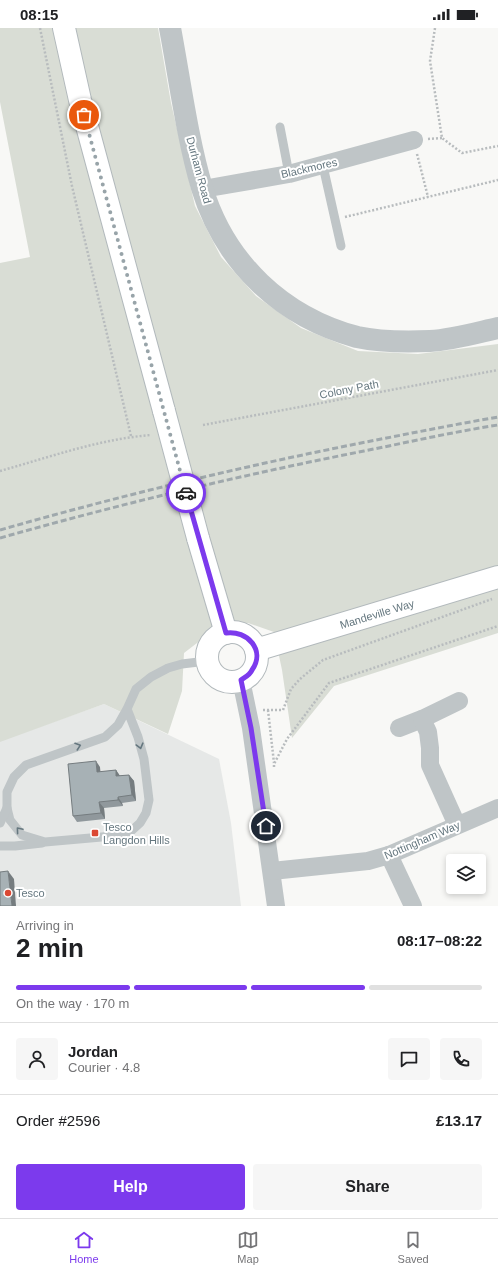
<!DOCTYPE html>
<html lang="en">
<head>
<meta charset="utf-8">
<style>
  :root { --surface:#fff; --page:#f6f6f6; --text:#202124; --muted:#757577; --line:#e0e0e0; --accent:#7c3aed }
  body { margin:0; font-family:Helvetica,sans-serif; background:var(--page); color:var(--text); height:100vh; display:flex; flex-direction:column; font-size:15px; white-space:nowrap }
  * { box-sizing:border-box; margin:0 }
  p { font-size:13px; color:var(--muted) }
  .icon { flex:none; width:22px; height:22px; fill:none; stroke:currentColor; stroke-width:2; stroke-linecap:round; stroke-linejoin:round }
  .map { position:relative; height:878px; overflow:hidden }
  .drawer { display:flex; flex-direction:column; background:var(--surface); flex:1 }
  .drawer>* { flex:none }
  .controls { position:absolute; left:446px; top:826px; display:grid; gap:8px }
  .controls a { display:grid; place-items:center; width:40px; height:40px; border-radius:4px; background:var(--surface); box-shadow:0 2px 6px #0003; font-size:20px }
  .pin { position:absolute; display:grid; place-items:center; width:34px; height:34px; color:#fff; margin:-17px; border:2px solid #fff; border-radius:50%; box-shadow:0 1px 4px #0007 }
  .courier { position:absolute; display:grid; place-items:center; width:40px; height:40px; margin:-20px; border:3px solid #7c3aed; border-radius:50%; background:#fff; color:#222; box-shadow:0 1px 5px #0007 }
  .head em { font-style:normal; font-weight:700 }
  .head div { display:flex; flex-direction:column-reverse }
  .head { display:flex; align-items:center; justify-content:space-between; height:68px; padding:0 16px }
  h1 { font-size:26px; font-weight:700; line-height:30px }
  .bar { display:grid; grid-template-columns:repeat(4,1fr); gap:6px 4px; align-content:center; height:48px; padding:0 16px }
  .bar i { height:5px; border-radius:3px; background:var(--line) }
  .bar .active { background:var(--accent) }
  .bar p { grid-column:span 4 }
  .line { display:flex; align-items:center; gap:10px; padding:0 16px; border-top:1px solid var(--line) }
  .line div { flex:1 }
  .round { display:grid; place-items:center; flex:none; width:42px; height:42px; border-radius:4px; background:var(--page) }
  .action { display:flex; gap:8px; margin-top:auto; padding:8px 16px }
  .action a { flex:1; height:46px; border-radius:4px; background:var(--accent); color:#fff; font-size:16px; font-weight:700; line-height:46px; text-align:center }
  .action a+a { background:var(--page); color:var(--text) }
  .status { display:flex; justify-content:space-between; align-items:center; height:28px; padding:0 20px; background:var(--surface); direction:ltr }
  .status svg { height:11px; fill:currentColor }
  .menu { display:flex; justify-content:space-around; align-items:center; height:56px; border-top:1px solid var(--line); background:var(--surface); font-size:11px; color:var(--muted) }
  .menu a { display:grid; justify-items:center; gap:2px }
  .menu .active { color:var(--accent) }
  .map>svg:first-child { display:block }
</style>
</head>
<body>
<div class="status"><b>08:15</b><svg viewBox="0 0 49 12"><path d="M0 12V9h3v3zM5 12V6h3v6zM10 12V3h3v9zM15 12V0h3v12zM26 1h20v11H26zM47 4h2v5h-2z"/></svg></div>
<div class="map">
<svg width="498" height="878" viewBox="0 0 498 878">
  <rect width="100%" height="100%" fill="#f8f8f6"/>
  <path fill="#e6e8e7" d="M104,676l115,55 12,64 10,83h-241v-165z"/>
  <path fill="#d9ddd5" d="M0,0h158l13,75 24,103 26,51 35,39 45,32 57,23 60,3 80,-10v289l-164,53 -42,52 -10,-68 -8,-38 -26,-9 -38,10 -26,20 -2,38 -14,43 -64,-30 -104,38v-479l30,-6 -30,-155z"/>
  <g fill="none" stroke-linecap="round" stroke-linejoin="round">
    <g stroke="#b2b9bc" stroke-width="24">
      <g id="secondary">
        <path d="M64,0l16,72 84,311"/>
        <path d="M198,510l28,95"/>
        <circle cx="232" cy="629" r="25"/>
        <path d="M256,622l242,-73"/>
      </g>
    </g>
    <g stroke="#b8bcbe" stroke-width="2.5" stroke-dasharray="2 2" stroke-linecap="butt">
      <path d="M40,0l32,158 59,250"/>
      <path d="M435,0l-5,33 12,77 20,15 36,-7"/>
      <path d="M428,111l14,-1"/>
      <path d="M417,126l11,43"/>
      <path d="M345,189l153,-37"/>
      <path d="M203,397l295,-55"/>
      <path d="M0,443c50,-14 100,-32 151,-36"/>
      <path d="M263,682h20l8,-21 9,-10 23,-19 169,-61"/>
      <path d="M268,682l6,53"/>
      <path d="M274,739v-3l13,-25 42,-56 169,-57"/>
    </g>
    <g stroke="#bfc5c7" stroke-width="9">
      <path d="M280,99l9,47"/>
      <path d="M323,138l18,80"/>
      <path d="M127,681l11,28 6,22 5,41 -3,13 -6,10 -10,9 -17,4 -68,6 -23,-7 -12,-15 -3,-12v-16l7,-15 12,-12 79,-28 13,-12 9,-16 9,-20 15,-12 17,-9 14,-4 25,-3"/>
      <path d="M0,795l7,-15"/>
      <path d="M0,818h15l27,-3"/>
    </g>
    <g stroke="#bfc5c7" stroke-width="18">
      <path d="M203,161l86,-15 125,-34"/>
      <path d="M241,652l10,48 25,178"/>
      <path d="M399,700l23,-9"/>
      <path d="M457,797l-27,-60v-17l-2,-16 -6,-13 37,-18"/>
      <path d="M389,827l24,51"/>
      <path d="M272,843l96,-10 21,-6 109,-47"/>
    </g>
    <path stroke="#bfc5c7" stroke-width="22" d="M170,0c10,53 17,109 32,160 23,75 80,129 155,149 23,5 49,5 73,4 22,-1 46,-8 68,-13"/>
    <use href="#secondary" stroke="#fff" stroke-width="22"/>
    <g stroke="#9fa8ac" stroke-width="3" stroke-dasharray="6 3" stroke-linecap="butt">
      <path d="M0,502c119,-34 240,-63 361,-87 46,-9 91,-18 137,-26"/>
      <path d="M0,510c120,-34 242,-63 364,-87 45,-9 89,-19 134,-26"/>
    </g>
    <g stroke="#b2b9bc" stroke-width="24" stroke-linecap="butt">
      <path id="secondary-bridge" d="M164,383l34,127"/>
    </g>
    <use href="#secondary-bridge" stroke="#fff" stroke-width="22"/>
  </g>
  <path fill="#90989c" d="M100,739v5l16,-2 4,6 9,-1 5,6 2,20 -14,2 1,3 -19,2 1,11 -28,3 -4,-6z"/>
  <g fill="#757c7f">
    <path d="M96,733l4,6 1,11 -4,-6z"/>
    <path d="M116,742l4,6h-4z"/>
    <path d="M129,747l5,6 2,20 -4,-6z"/>
    <path d="M118,769l4,6 1,3 -5,-6z"/>
    <path d="M99,774l5,6 1,11 -4,-6z"/>
    <path d="M8,843l6,8 2,27h-4z"/>
  </g>
  <g fill="#a7b1b5" stroke="#757c7f">
    <path d="M96,733l1,11 19,-2v6l13,-1 3,20 -14,2v3l-19,2 2,11 -28,3 -5,-52z"/>
    <path d="M8,843l4,35h-12v-34z"/>
  </g>
  <defs><path id="oneway-chevron" d="M-2-3.5L2.5 0L-2 3.5" fill="none" stroke-width="1.6" stroke-linecap="round" stroke-linejoin="round"/></defs>
  <g stroke="#65777f">
    <use href="#oneway-chevron" transform="translate(78 718) rotate(-19)"/>
    <use href="#oneway-chevron" transform="translate(140 718) rotate(75)"/>
    <use href="#oneway-chevron" transform="translate(19 802) rotate(-130)"/>
  </g>
  <g fill="none" stroke-linecap="round" stroke-linejoin="round">
    <path stroke="#98a4a9" stroke-width="4" stroke-dasharray="0 7.2" d="M84,87l102,378"/>
    <path stroke="#7c3aed" stroke-width="5" d="M186,465l40,140c21,-3 40,17 26,37 -2,5 -7,7 -11,10l10,48 15,98"/>
  </g>
  <g fill="#db4833" stroke="#fff" stroke-width="1.5">
    <rect x="91" y="801" width="8" height="8" rx="2"/>
    <circle cx="8" cy="865" r="4"/>
  </g>
  <g text-anchor="middle" dominant-baseline="central" stroke-width="4" stroke-linejoin="round" paint-order="stroke">
    <g font-size="11" fill="#65777f" stroke="#fff">
      <text transform="translate(309 140) rotate(-13)">Blackmores</text>
      <text transform="translate(199 142) rotate(75)">Durham Road</text>
      <text transform="translate(349 361) rotate(-11)">Colony Path</text>
      <text transform="translate(377 586) rotate(-17)">Mandeville Way</text>
      <text transform="translate(422 812) rotate(-23)">Nottingham Way</text>
    </g>
    <g font-size="11" fill="#65777f" stroke="#fff" text-anchor="start">
      <text x="103" y="799">Tesco<tspan x="103" dy="13">Langdon Hills</tspan></text>
      <text x="16" y="865">Tesco</text>
    </g>
  </g>
</svg>
<div class="controls">
<a><svg class="icon" aria-label="layers" viewBox="0 0 24 24"><path d="M12 4l9 5-9 5-9-5zM3 14l9 5 9-5"/></svg></a>
</div>
<div class="pin" style="left:84px;top:87px;background:#ea580c"><svg class="icon" aria-label="bag" viewBox="0 0 24 24"><path d="M5 8h14l-1 12H6zM9 8a3 3 0 0 1 6 0"/></svg></div>
<div class="pin" style="left:266px;top:798px;background:#1f2937"><svg class="icon" aria-label="home" viewBox="0 0 24 24"><path d="M3 11l9-7 9 7M6 9v11h12V9"/></svg></div>
<div class="courier" style="left:186px;top:465px"><svg class="icon" aria-label="car" viewBox="0 0 24 24"><path d="M5 17H2v-5l4-1 3-4h7l3 4 3 1v5h-3M9 17h6M6 11h13"/><circle cx="7" cy="17" r="2"/><circle cx="17" cy="17" r="2"/></svg></div>
</div>
<section class="drawer">
<div class="head"><div><h1>2 min</h1><p>Arriving in</p></div><em>08:17–08:22</em></div>
<div class="bar"><i class="active"></i><i class="active"></i><i class="active"></i><i></i><p>On the way · 170 m</p></div>
<div class="line" style="height:72px"><a class="round"><svg class="icon" aria-label="person" viewBox="0 0 24 24"><circle cx="12" cy="8" r="4"/><path d="M4 21q1-7 8-7t8 7"/></svg></a><div><b>Jordan</b><p>Courier · 4.8</p></div><a class="round"><svg class="icon" aria-label="chat" viewBox="0 0 24 24"><path d="M4 5h16v11H9l-5 4z"/></svg></a><a class="round"><svg class="icon" aria-label="phone" viewBox="0 0 24 24"><path d="M5 4h4l2 5-3 2q2 4 5 5l2-3 5 2v4C11 20 4 13 5 4z"/></svg></a></div>
<div class="line" style="height:52px"><div>Order #2596</div><b>£13.17</b></div>
<div class="action"><a>Help</a><a>Share</a></div>
</section>
<nav class="menu">
<a class="active"><svg class="icon" aria-label="home" viewBox="0 0 24 24"><path d="M3 11l9-7 9 7M6 9v11h12V9"/></svg>Home</a>
<a><svg class="icon" aria-label="map" viewBox="0 0 24 24"><path d="M3 6l6-2 6 2 6-2v14l-6 2-6-2-6 2zM9 4v14M15 6v14"/></svg>Map</a>
<a><svg class="icon" aria-label="saved" viewBox="0 0 24 24"><path d="M7 4h10v16l-5-4-5 4z"/></svg>Saved</a>
</nav>
</body>
</html>
